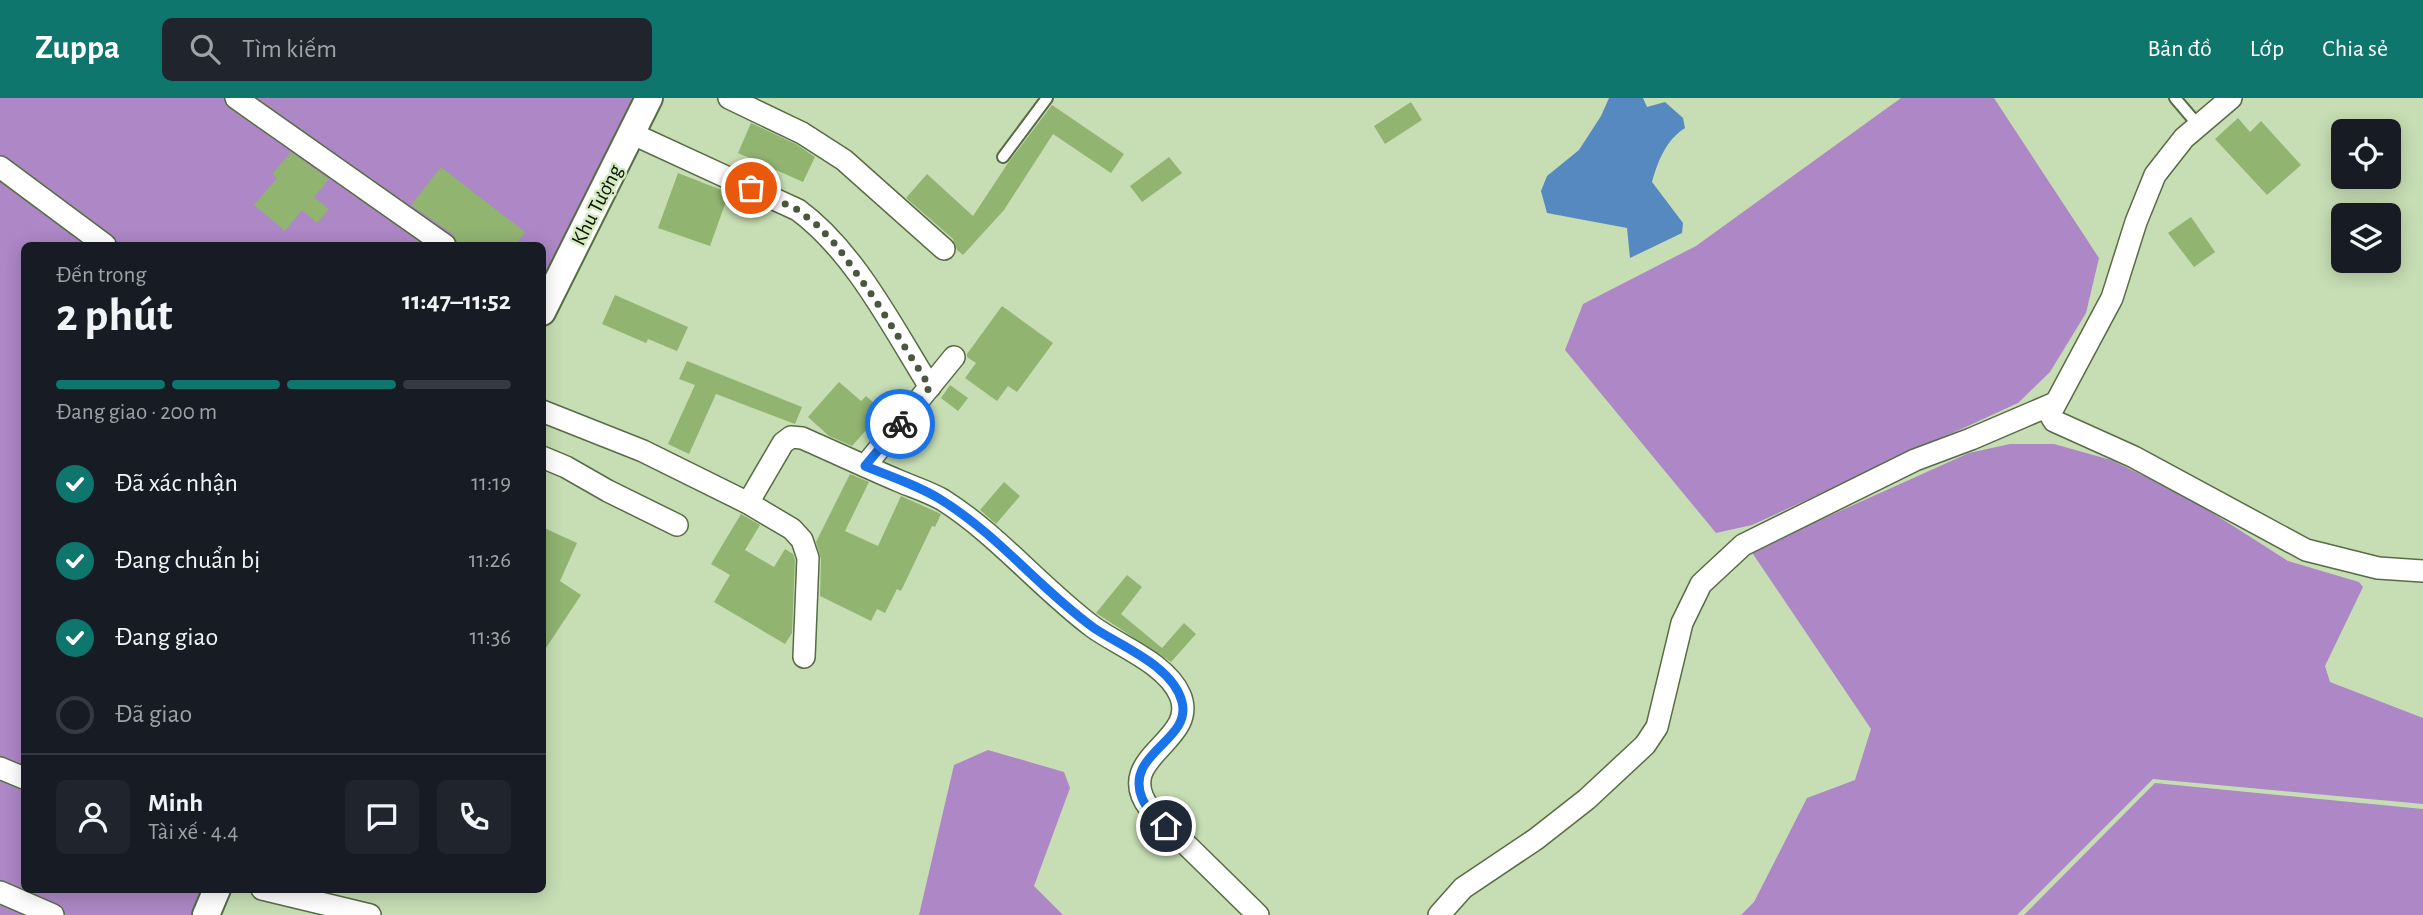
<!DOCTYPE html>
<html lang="vi">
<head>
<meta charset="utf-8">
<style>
  :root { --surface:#171b24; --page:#20242c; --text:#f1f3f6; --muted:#9ea1a6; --line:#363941; --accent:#0f766e }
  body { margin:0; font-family:"Alegreya Sans",sans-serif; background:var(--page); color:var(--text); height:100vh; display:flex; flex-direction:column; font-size:26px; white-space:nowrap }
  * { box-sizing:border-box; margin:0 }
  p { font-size:23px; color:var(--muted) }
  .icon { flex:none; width:38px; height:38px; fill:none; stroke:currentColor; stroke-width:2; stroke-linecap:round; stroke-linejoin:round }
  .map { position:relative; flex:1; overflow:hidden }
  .panel { position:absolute; left:21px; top:144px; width:525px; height:651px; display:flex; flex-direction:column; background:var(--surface); border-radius:10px; box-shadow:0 4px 18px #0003 }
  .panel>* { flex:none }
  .controls { position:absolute; left:2331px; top:21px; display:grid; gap:14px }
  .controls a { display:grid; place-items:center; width:70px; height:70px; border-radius:10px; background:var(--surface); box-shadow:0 4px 18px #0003; font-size:35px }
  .pin { position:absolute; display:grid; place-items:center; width:60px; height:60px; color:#fff; margin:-30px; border:4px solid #fff; border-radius:50%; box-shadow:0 2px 7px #0007 }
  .courier { position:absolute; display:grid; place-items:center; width:70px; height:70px; margin:-35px; border:5px solid #1a73e8; border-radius:50%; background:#fff; color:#222; box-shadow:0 2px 9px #0007 }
  .head em { font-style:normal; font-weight:700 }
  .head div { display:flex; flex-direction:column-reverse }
  .head { display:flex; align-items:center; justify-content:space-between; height:119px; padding:0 35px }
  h1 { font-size:46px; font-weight:700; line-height:52px }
  .bar { display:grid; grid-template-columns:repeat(4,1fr); gap:10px 7px; align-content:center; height:84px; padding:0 35px }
  .bar i { height:9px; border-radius:5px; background:var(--line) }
  .bar .active { background:var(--accent) }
  .bar p { grid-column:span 4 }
  .line { display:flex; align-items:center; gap:18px; padding:0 35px; border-top:2px solid var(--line) }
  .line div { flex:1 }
  .round { display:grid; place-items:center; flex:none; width:74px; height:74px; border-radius:10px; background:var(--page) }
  ol { padding:0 35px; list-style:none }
  li { display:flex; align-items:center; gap:21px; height:77px }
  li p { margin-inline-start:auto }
  li .icon { padding:7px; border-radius:50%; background:var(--accent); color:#fff; stroke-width:4 }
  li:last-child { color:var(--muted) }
  li i { width:38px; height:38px; border:4px solid var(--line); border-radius:50% }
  header { display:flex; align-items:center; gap:42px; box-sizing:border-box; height:98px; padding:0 35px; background:var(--accent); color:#fff }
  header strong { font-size:33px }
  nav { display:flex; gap:38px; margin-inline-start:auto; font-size:24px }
  .search { width:490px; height:63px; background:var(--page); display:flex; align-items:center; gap:18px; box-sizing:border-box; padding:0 24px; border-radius:10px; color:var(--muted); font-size:26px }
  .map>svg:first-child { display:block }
</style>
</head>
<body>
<header>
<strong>Zuppa</strong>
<div class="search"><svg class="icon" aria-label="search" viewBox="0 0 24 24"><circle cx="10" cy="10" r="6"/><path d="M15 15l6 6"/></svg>Tìm kiếm</div>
<nav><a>Bản đồ</a><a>Lớp</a><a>Chia sẻ</a></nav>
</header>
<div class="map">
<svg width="2423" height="817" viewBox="0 0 2423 817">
  <rect width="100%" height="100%" fill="#c7deb4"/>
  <g fill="#ad87c6">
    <path d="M0,0h636l-93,190 -1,-43h-518v644h184l-12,26h-196z"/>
    <path d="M1901,0h93l105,160 -13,55 -36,59 -32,31 -266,122 -36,8 -151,-183 18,-46 113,-58z"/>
    <path d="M2010,346h44l57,16 75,36 102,65 71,21 4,5 -38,79 5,16 93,36v86l-270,-25 -136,136h-276l13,-13 53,-104 48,-18 16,-51 -120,-178 218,-98z"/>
    <path d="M988,652l76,22 6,16 -36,98 29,29h-144l35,-150z"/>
    <path d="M2155,685l268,26v106h-399z"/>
  </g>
  <path fill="#5589c0" d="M1609,0h34l4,9 18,-5 18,16 2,10c-19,12 -27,33 -33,54l31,41 -1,10 -52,25 -3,-30 -80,-15 -6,-22 6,-15 32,-26 22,-34z"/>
  <g fill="#91b471">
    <path d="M1411,4l11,18 -37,24 -11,-18z"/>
    <path d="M1052,7l72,49 -13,19 -58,-39 -49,76 -41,45 -6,-5 -4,-11 -47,-41 21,-24 46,42 35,-53z"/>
    <path d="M2238,20l12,14 11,-11 40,44 -34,30 -52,-56z"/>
    <path d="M751,25l45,21 19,13 -12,25 -65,-29z"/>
    <path d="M291,54l38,27 -15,18 15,12 -12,14 -15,-13 -17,21 -31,-26 23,-27 -5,-4z"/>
    <path d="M1169,59l13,16 -40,29 -12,-16z"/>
    <path d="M441,69l84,65 -10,13h-57l-5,-11 -42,-29z"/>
    <path d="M678,75l51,20 -19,53 -52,-18z"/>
    <path d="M2191,119l24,35 -21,15 -26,-34z"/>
    <path d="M615,197l73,32 -11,24 -29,-12 -2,4 -44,-19z"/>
    <path d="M1002,208l51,37 -36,49 -9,-6 -11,15 -32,-23 11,-15 -9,-6v-3z"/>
    <path d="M687,263l115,46 -7,17 -79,-30 -27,60 -21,-10 27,-59 -16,-6z"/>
    <path d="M839,284l22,19 5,-5 17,15 -31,35 -23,-10 -21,-19z"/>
    <path d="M950,287l18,13 -10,13 -17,-13z"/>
    <path d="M850,376l19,8 -24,49 33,15 23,-50 40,18 -6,13 -3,-1 -31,65 -4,-2 -12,24 -8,-4 -6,12 -51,-25 1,-37 -5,-17z"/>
    <path d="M1004,384l16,14 -24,28 -16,-14z"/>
    <path d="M741,416l19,11 -15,25 29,17 11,-18 8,5 2,6 -3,73 -7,11 -71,-42 16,-27 -19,-11z"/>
    <path d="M542,429l35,16 -17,38 21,14 -39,59z"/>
    <path d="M1127,477l15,12 -21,27 41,34 22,-25 12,11 -25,28 -75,-49z"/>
  </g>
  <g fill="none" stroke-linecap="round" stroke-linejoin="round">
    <g stroke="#576b45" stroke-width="14">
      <g id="service">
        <path d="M2175,0l23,27"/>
        <path d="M1003,59l44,-59"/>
      </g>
    </g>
    <g stroke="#576b45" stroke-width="24">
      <g id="minor">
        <path d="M236,0l209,147"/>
        <path d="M729,0l73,35 42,27 100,89"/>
        <path d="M2231,0l-47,40 -29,37 -19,47 -24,76 -62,116 4,7 80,36 172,93 72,18 45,3"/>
        <path d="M633,36l165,76c57,42 95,118 132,177"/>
        <path d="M0,69l105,78"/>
        <path d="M542,313l101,40 105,52 44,26 10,11 6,18 -4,99"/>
        <path d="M542,359l24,10 42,24 69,34"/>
        <path d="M865,368l89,-109"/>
        <path d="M748,405l35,-60 8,-6 11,1c32,14 64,29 97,43 14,6 30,11 44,19 55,35 98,88 150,127 26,19 73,36 87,68 20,47 -70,62 -30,114l108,106"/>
        <path d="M0,670l24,10"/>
        <path d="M262,791l108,26"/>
        <path d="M0,794l53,23"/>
        <path d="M1439,817l24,-27 73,-49 51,-40 58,-54 12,-18 25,-104 19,-39 42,-39 172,-85 56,-21 84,-36"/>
      </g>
    </g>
    <g stroke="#576b45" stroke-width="30">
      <g id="tertiary">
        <path d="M542,214l107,-214"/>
        <path d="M206,817l11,-26"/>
      </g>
    </g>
    <use href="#service" stroke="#fff" stroke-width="10"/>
    <use href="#minor" stroke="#fff" stroke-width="21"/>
    <use href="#tertiary" stroke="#fff" stroke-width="26"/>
  </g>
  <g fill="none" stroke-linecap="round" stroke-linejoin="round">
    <path stroke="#4a5740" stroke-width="7" stroke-dasharray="0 12.6" d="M751,90l47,22 19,15 20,21 37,52 56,89 -30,37"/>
    <path stroke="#1a73e8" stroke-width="9" d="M900,326l-35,42c26,11 55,20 78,35 56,35 98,89 151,127 28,19 79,38 88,74 10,39 -58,51 -40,96 4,11 16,20 24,28"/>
  </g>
  <g text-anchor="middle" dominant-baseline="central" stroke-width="5" stroke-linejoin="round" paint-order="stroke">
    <g font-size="21" fill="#070e02" stroke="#d4ebc0">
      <text transform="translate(597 107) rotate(-63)">Khu Tượng</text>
    </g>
  </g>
</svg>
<div class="controls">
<a><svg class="icon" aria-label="locate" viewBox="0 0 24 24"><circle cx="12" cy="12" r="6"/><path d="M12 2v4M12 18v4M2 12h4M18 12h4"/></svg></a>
<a><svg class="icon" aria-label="layers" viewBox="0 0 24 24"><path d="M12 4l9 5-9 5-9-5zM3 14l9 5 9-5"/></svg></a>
</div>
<div class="pin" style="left:751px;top:90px;background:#ea580c"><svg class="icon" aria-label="bag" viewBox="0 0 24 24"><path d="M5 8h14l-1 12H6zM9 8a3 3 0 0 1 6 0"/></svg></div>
<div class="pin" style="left:1166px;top:728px;background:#1f2937"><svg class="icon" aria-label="home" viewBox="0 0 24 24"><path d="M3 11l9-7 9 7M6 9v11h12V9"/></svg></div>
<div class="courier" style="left:900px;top:326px"><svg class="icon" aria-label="bike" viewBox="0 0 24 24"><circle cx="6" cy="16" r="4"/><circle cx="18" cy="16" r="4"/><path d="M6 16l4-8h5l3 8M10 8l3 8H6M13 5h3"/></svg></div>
<section class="panel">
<div class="head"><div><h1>2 phút</h1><p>Đến trong</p></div><em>11:47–11:52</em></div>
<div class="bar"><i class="active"></i><i class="active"></i><i class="active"></i><i></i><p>Đang giao · 200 m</p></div>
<ol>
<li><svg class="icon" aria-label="check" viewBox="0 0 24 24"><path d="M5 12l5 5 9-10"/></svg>Đã xác nhận<p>11:19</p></li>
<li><svg class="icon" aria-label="check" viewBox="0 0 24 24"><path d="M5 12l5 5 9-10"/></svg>Đang chuẩn bị<p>11:26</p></li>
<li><svg class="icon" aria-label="check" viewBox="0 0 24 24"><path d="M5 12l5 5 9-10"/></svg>Đang giao<p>11:36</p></li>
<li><i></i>Đã giao</li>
</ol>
<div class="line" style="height:126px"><a class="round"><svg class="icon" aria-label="person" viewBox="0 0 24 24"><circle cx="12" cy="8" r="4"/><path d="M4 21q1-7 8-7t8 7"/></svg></a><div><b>Minh</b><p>Tài xế · 4.4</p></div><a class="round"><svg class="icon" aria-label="chat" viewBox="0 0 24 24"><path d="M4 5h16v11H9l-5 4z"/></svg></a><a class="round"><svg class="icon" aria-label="phone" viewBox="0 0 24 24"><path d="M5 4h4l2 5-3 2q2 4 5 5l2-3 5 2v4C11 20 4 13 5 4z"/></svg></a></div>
</section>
</div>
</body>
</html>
